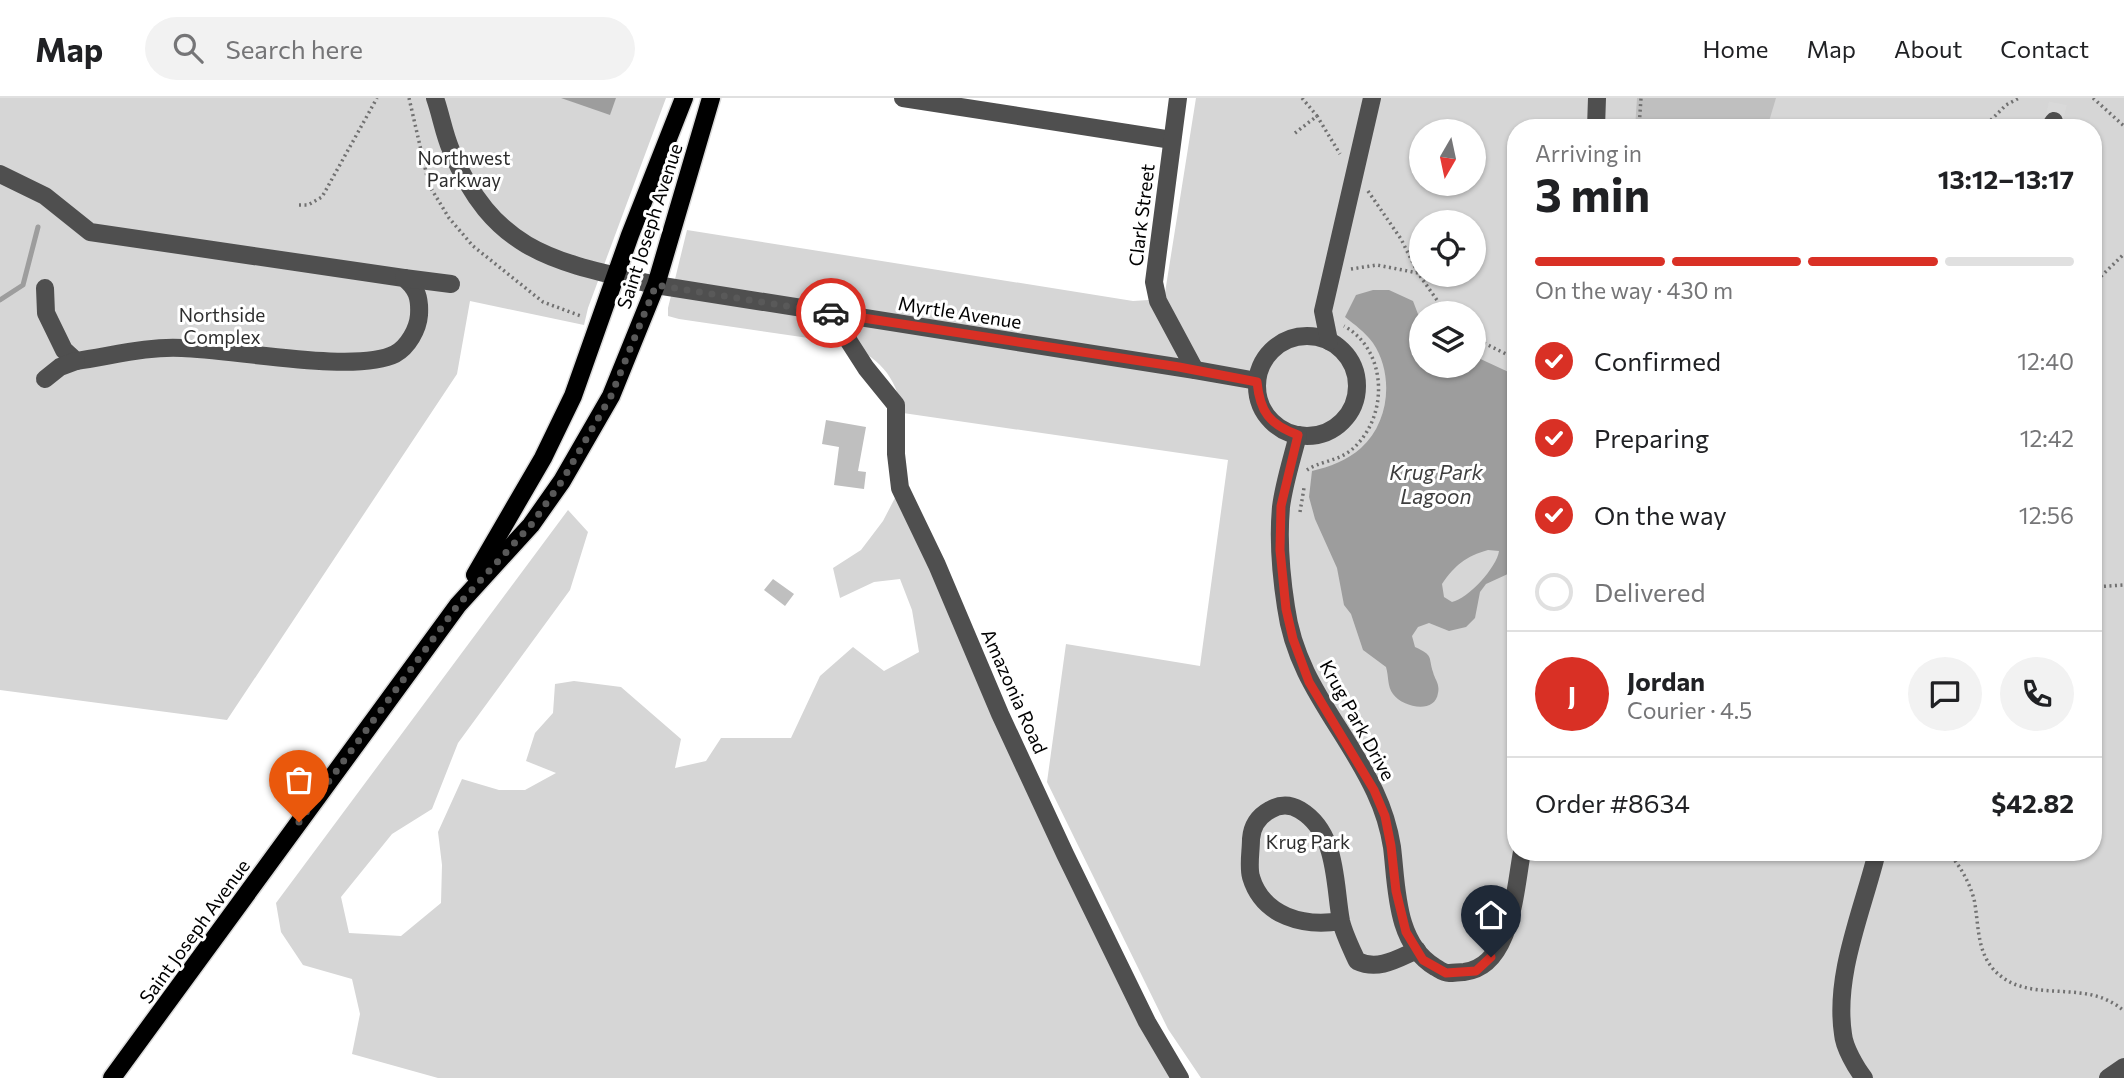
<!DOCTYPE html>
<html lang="en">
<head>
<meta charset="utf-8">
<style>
  :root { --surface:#fff; --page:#f2f2f2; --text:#202124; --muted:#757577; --line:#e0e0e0; --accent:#d93025 }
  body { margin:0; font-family:Commissioner,sans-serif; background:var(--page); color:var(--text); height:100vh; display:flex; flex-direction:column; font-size:26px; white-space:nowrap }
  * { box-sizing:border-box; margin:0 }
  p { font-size:23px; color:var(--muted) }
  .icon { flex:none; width:38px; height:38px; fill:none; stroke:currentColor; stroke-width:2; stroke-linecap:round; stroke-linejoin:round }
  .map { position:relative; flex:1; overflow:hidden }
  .panel { position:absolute; left:1507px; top:21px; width:595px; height:742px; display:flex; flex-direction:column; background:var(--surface); border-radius:28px; box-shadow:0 2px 5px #0004 }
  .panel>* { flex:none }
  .needle { width:46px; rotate:189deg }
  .buttons { position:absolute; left:1409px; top:21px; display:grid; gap:14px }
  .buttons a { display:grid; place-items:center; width:77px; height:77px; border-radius:50%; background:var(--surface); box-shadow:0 2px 5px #0004; font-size:35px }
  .pin { position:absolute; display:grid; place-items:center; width:60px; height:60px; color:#fff; margin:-72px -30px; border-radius:50% 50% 50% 0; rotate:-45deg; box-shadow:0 0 7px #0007 }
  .pin .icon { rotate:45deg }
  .courier { position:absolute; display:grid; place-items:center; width:70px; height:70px; margin:-35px; border:5px solid #d93025; border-radius:50%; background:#fff; color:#222; box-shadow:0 2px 9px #0007 }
  .head em { font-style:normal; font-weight:700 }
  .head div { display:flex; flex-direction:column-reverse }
  .head { display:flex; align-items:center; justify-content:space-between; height:119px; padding:0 28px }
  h1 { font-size:46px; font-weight:700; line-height:52px }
  .bar { display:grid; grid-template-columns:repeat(4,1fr); gap:10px 7px; align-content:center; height:84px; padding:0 28px }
  .bar i { height:9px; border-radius:5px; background:var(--line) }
  .bar .current { background:var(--accent) }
  .bar p { grid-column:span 4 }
  .line { display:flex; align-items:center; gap:18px; padding:0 28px; border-top:2px solid var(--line) }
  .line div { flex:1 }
  .round { display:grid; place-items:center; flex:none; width:74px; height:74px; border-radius:37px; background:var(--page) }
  ol { padding:0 28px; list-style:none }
  li { display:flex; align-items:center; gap:21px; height:77px }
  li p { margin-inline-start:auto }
  li .icon { padding:7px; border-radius:50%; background:var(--accent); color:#fff; stroke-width:4 }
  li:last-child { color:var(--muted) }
  li i { width:38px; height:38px; border:4px solid var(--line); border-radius:50% }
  header { display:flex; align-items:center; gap:42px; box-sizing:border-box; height:98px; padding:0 35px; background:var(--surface); border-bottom:2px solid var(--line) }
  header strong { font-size:33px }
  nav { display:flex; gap:38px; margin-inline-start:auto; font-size:24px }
  .search { width:490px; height:63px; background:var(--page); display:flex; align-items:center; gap:18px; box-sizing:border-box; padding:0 24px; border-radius:38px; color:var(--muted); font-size:26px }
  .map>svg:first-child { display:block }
</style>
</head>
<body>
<header>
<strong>Map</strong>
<div class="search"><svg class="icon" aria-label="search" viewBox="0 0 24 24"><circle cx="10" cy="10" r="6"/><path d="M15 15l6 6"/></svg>Search here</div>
<nav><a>Home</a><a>Map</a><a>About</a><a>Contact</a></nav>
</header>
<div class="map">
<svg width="2124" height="980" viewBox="0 0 2124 980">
  <rect width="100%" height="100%" fill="#fff"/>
  <g fill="#d6d6d6" fill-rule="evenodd">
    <path d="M0,0h666l-78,210 -4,17 -114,-24 -13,73 -230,346 -227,-30z"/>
    <path d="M1196,0h928v980h-923l-33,-49 -121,-247 19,-138 134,22 28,-206 -325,-47c-8,-39 -24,-56 -60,-70l-164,-24 -11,-3v-8l19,-78 446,71 31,-2zM1516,30h577v724h-577zM1421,33h53v53h-53zM1421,124h53v53h-53zM1421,215h53v53h-53z"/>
    <path d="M897,396l280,584h-739l-86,-24 8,-40 -8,-35 -49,-14 -22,-33 -5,-29 292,-393 20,22 -18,58 -112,153 -26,66 -40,25 -51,63 8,36 52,3 40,-33 1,-38 -4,-33 24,-53 37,11h26l31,-17 -30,-12 9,-28 18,-20 2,-29 19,-3 47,6 60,52 -6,29 31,-7 15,-23h70l29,-62 33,-29 31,24 35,-19 -7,-42 -12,-31 -26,3 -34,16 -7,-30 28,-18 22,-29z"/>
  </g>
  <g fill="#9d9d9d" fill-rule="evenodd">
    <path d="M561,0h55l-6,17z"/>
    <path d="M1373,192h16l24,11 8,21v44h53v-10l41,19v190l-5,8 -24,11 -6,8 -5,26 -9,9 -17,4 -20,-8 -11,4 -6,9 3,11c19,9 13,9 18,25 2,8 7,12 5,21 -3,22 -36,14 -45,1 -6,-8 -4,-17 -7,-27l-23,-17 -12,-36 -7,-9 -7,-37 -22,-49 -6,-22 3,-26c17,-4 36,-11 49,-23 29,-26 33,-74 12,-105 -8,-11 -18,-18 -28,-26l11,-22zM1488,452l11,1c-2,16 -31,48 -47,51l-8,-5 -2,-13c13,-19 24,-28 46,-34z"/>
  </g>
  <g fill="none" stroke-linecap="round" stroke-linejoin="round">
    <path stroke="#9d9d9d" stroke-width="5" d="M0,202l23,-15 15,-58"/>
  </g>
  <g fill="#bfbfbf">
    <path d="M1637,0h139l-9,30h-132z"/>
    <path d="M826,322l40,7 -8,44 8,1 -2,17 -30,-4 5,-38 -17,-3z"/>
    <path d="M773,481l21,15 -9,12 -21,-16z"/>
  </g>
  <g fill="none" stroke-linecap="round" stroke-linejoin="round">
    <path stroke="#d9d9d9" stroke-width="18" stroke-dasharray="18 9" stroke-linecap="butt" d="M2054,23l5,-23"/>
    <g stroke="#dbdbdb" stroke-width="21">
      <g id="major">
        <path d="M475,477l68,-117 30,-62 57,-161 54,-137"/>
        <path d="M112,980l346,-473 73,-80 31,-44 49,-85 45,-111 55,-187"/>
      </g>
    </g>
    <g stroke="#717171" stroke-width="3.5" stroke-dasharray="2 3.5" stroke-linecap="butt">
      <path d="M409,0l20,87 20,33 24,28 70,56 38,14"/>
      <path d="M1302,0l15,18"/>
      <path d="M2093,0l31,28"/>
      <path d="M1639,30l2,-30"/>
      <path d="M1983,30l23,-23 13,-7"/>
      <path d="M1295,35l22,-17 23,38"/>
      <path d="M1368,93l33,48 17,34"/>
      <path d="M299,107h9l14,-8 55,-99"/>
      <path d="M1351,171l26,-4 41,8 28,40"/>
      <path d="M2093,186l31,-30"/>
      <path d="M1474,240l42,21"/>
      <path d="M1307,372c11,-8 30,-9 43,-19 39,-31 39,-100 -6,-125"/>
      <path d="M1300,414l4,-24"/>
      <path d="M2093,489l31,-2"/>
      <path d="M1948,754c12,14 21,29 26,47 5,24 2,51 20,71 35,37 91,6 130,41"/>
    </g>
    <g stroke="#4f4f4f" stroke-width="18">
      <path d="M435,0c6,17 9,36 16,52 44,104 105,112 205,135l539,85 62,11"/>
      <path d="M903,0l269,42"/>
      <path d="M1178,0l-24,184 4,19 37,69"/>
      <path d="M1596,30l1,-30"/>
      <path d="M2049,30l5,-7"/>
      <path d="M0,76l45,22 45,36 314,46c13,10 16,20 15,37 -1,14 -11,32 -24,39 -39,20 -164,-5 -213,-6 -34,-2 -71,8 -106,13l-12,-11 -18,-37 -1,-25"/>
      <path d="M404,180l47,6"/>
      <path d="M847,217l1,25 18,28 30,37v49l4,34 37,77 63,149 65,140 82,168 33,56"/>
      <circle cx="1307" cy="288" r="50"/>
      <path d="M1329,243l-6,-30 49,-213"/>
      <path d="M45,281l15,-12 16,-6"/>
      <path d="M1298,337c-6,24 -14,48 -17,72 -3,33 0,68 5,100 10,75 59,120 89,185 8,17 14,36 17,55 5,40 3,96 43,120 4,2 8,6 14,6 5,0 10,-1 15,-1 48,-5 51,-84 58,-120"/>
      <path d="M1341,823c-37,6 -78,-4 -90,-44 -3,-11 0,-26 0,-38 1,-13 8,-23 19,-29 10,-6 20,-6 30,0 38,23 34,73 41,111 3,13 10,27 16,40 21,10 40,-2 60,-11"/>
      <path d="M1864,980c-8,-10 -20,-31 -21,-44 -9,-60 20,-124 34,-182"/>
      <path d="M2108,980l16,-11"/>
    </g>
    <use href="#major" stroke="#000" stroke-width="18"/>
  </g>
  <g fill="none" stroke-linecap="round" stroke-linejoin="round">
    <path stroke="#595959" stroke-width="7" stroke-dasharray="0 12.6" d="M299,724l159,-217 73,-80 31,-44 49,-85 45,-111 175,28"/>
    <path stroke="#d93025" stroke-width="9" d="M831,215l348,54 78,15c3,30 12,42 41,53l-17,71 -1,44 6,59 7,30 16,43 65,108 11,26 6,30 5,45 10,41 17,28 23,13 30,-2 15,-14"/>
  </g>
  <g text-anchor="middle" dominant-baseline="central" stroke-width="6" stroke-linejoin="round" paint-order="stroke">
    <g font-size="19" fill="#2d2d2d" stroke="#fff">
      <text x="464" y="59">Northwest<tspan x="464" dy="22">Parkway</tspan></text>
      <text x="222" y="216">Northside<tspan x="222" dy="22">Complex</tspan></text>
      <text x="1308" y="743">Krug Park</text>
    </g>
    <g font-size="19" fill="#000" stroke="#fff">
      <text transform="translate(1141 117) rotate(-83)">Clark Street</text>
      <text transform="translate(649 128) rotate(-72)">Saint Joseph Avenue</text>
      <text transform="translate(960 214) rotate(9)">Myrtle Avenue</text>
      <text transform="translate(1015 593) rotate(66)">Amazonia Road</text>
      <text transform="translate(1358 622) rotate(61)">Krug Park Drive</text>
      <text transform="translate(194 833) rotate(-54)">Saint Joseph Avenue</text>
    </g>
    <g font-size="21" font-style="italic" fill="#3e3e3e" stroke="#fff">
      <text x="1436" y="373">Krug Park<tspan x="1436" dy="24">Lagoon</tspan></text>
    </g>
  </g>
</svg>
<div class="buttons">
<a><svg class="needle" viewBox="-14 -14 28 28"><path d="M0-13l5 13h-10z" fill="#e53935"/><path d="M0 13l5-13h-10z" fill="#757577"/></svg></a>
<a><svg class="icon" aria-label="locate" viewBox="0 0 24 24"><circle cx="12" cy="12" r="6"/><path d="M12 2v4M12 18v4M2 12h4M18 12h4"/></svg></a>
<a><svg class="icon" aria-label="layers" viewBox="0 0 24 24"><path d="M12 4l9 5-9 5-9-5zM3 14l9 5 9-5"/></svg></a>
</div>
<div class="pin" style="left:299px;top:724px;background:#ea580c"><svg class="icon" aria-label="bag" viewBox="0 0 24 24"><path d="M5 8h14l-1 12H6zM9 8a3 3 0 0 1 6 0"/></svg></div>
<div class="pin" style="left:1491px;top:859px;background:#1f2937"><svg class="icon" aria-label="home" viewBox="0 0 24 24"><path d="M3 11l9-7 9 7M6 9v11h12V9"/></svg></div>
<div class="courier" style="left:831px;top:215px"><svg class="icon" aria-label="car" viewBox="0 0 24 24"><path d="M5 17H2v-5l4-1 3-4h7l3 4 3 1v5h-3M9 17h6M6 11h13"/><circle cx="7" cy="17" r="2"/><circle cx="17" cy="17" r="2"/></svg></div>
<section class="panel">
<div class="head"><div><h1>3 min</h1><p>Arriving in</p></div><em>13:12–13:17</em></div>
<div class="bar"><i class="current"></i><i class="current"></i><i class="current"></i><i></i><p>On the way · 430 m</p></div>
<ol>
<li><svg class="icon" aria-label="check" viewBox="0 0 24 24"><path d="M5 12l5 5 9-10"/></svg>Confirmed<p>12:40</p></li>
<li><svg class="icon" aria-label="check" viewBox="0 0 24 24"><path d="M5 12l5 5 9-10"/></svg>Preparing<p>12:42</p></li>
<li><svg class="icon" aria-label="check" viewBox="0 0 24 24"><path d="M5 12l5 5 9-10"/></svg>On the way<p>12:56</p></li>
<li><i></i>Delivered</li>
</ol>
<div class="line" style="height:126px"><b class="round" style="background:var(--accent);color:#fff">J</b><div><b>Jordan</b><p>Courier · 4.5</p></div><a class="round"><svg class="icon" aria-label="chat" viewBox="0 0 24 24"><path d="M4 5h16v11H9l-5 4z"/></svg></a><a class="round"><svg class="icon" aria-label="phone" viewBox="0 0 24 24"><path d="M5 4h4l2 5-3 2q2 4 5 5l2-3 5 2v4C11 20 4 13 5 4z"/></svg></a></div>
<div class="line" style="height:91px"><div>Order #8634</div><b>$42.82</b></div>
</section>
</div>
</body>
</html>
